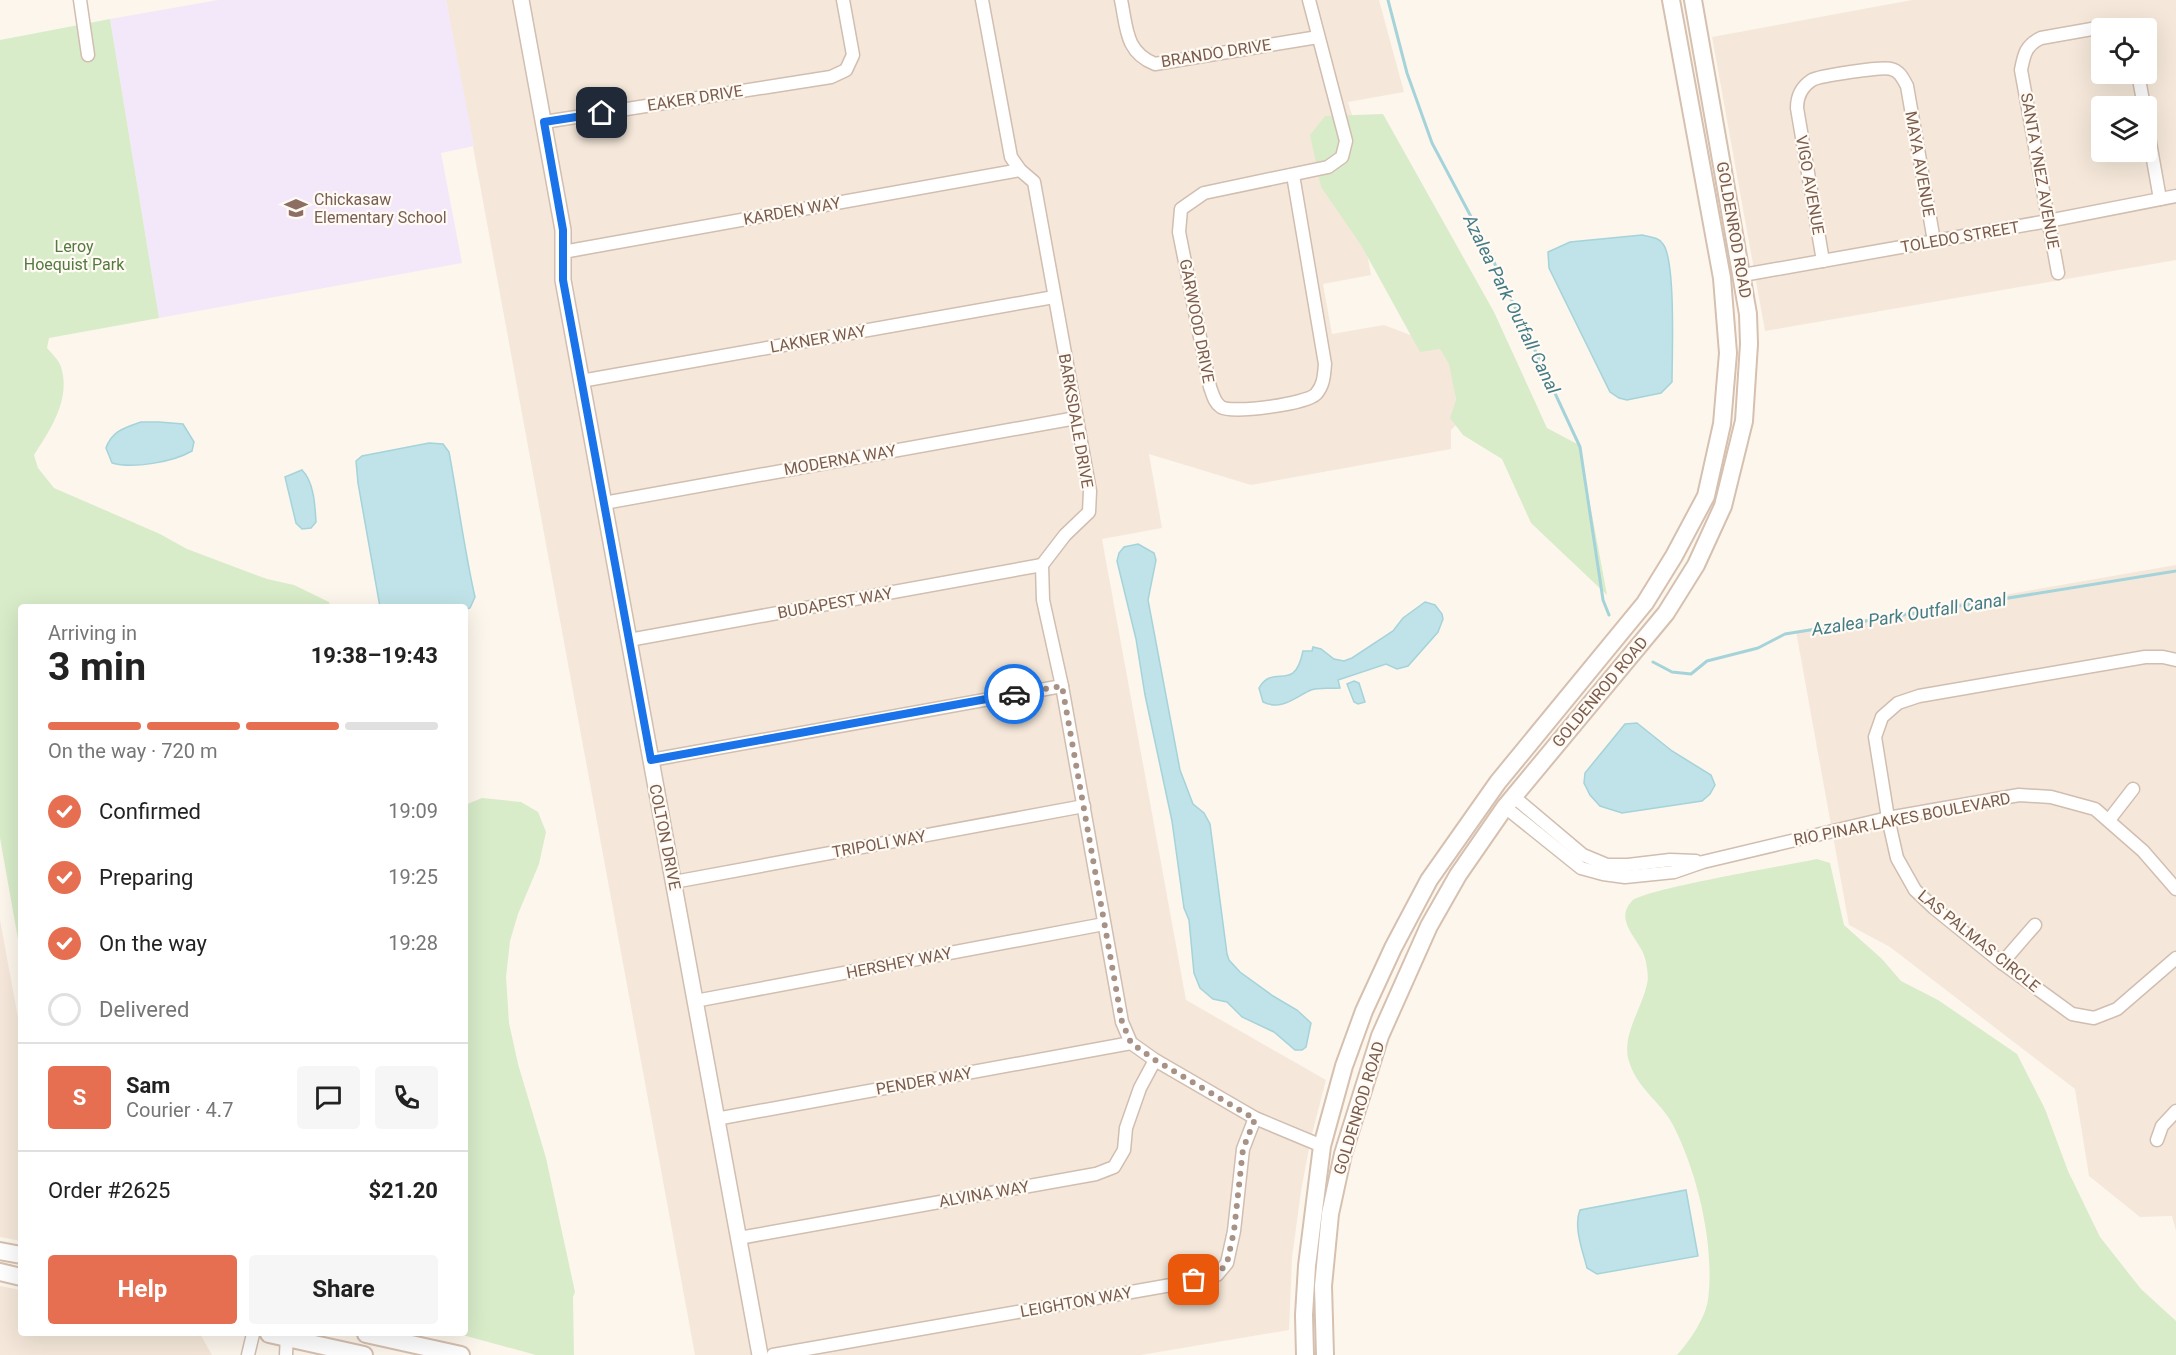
<!DOCTYPE html>
<html lang="en">
<head>
<meta charset="utf-8">
<style>
  :root { --surface:#fff; --page:#f6f6f6; --text:#222; --muted:#767676; --line:#e0e0e0; --accent:#e76f51 }
  body { margin:0; font-family:Roboto,sans-serif; background:var(--page); color:var(--text); height:100vh; display:flex; flex-direction:column; font-size:22px; white-space:nowrap }
  * { box-sizing:border-box; margin:0 }
  p { font-size:20px; color:var(--muted) }
  .icon { flex:none; width:33px; height:33px; fill:none; stroke:currentColor; stroke-width:2; stroke-linecap:round; stroke-linejoin:round }
  .map { position:relative; flex:1; overflow:hidden }
  .sheet { position:absolute; left:18px; top:604px; width:450px; height:732px; display:flex; flex-direction:column; background:var(--surface); border-radius:6px; box-shadow:0 6px 24px #0002 }
  .sheet>* { flex:none }
  .controls { position:absolute; left:2091px; top:18px; display:grid; gap:12px }
  .controls a { display:grid; place-items:center; width:66px; height:66px; border-radius:6px; background:var(--surface); box-shadow:0 6px 24px #0002; font-size:30px }
  .pin { position:absolute; display:grid; place-items:center; width:51px; height:51px; color:#fff; margin:-26px; border-radius:12px; box-shadow:0 3px 9px #0006 }
  .courier { position:absolute; display:grid; place-items:center; width:60px; height:60px; margin:-30px; border:4px solid #1a73e8; border-radius:50%; background:#fff; color:#222; box-shadow:0 2px 8px #0007 }
  .overview em { font-style:normal; font-weight:700 }
  .overview div { display:flex; flex-direction:column-reverse }
  .overview { display:flex; align-items:center; justify-content:space-between; height:102px; padding:0 30px }
  h1 { font-size:39px; font-weight:700; line-height:45px }
  .bar { display:grid; grid-template-columns:repeat(4,1fr); gap:9px 6px; align-content:center; height:72px; padding:0 30px }
  .bar i { height:8px; border-radius:4px; background:var(--line) }
  .bar .active { background:var(--accent) }
  .bar p { grid-column:span 4 }
  .line { display:flex; align-items:center; gap:15px; padding:0 30px; border-top:2px solid var(--line) }
  .line div { flex:1 }
  .round { display:grid; place-items:center; flex:none; width:63px; height:63px; border-radius:6px; background:var(--page) }
  ol { padding:0 30px; list-style:none }
  li { display:flex; align-items:center; gap:18px; height:66px }
  li p { margin-inline-start:auto }
  li .icon { padding:6px; border-radius:50%; background:var(--accent); color:#fff; stroke-width:4 }
  li:last-child { color:var(--muted) }
  li i { width:33px; height:33px; border:3px solid var(--line); border-radius:50% }
  .primary-button { display:flex; gap:12px; margin-top:auto; padding:12px 30px }
  .primary-button a { flex:1; height:69px; border-radius:6px; background:var(--accent); color:#fff; font-size:24px; font-weight:700; line-height:69px; text-align:center }
  .primary-button a+a { background:var(--page); color:var(--text) }
  .map>svg:first-child { display:block }
</style>
</head>
<body>
<div class="map">
<svg width="2176" height="1355" viewBox="0 0 2176 1355">
  <rect width="100%" height="100%" fill="#fdf6ec"/>
  <g fill="#f5e8da" fill-rule="evenodd">
    <path d="M446,0h933l25,92 -56,10 11,35 -8,29 20,109 -48,9 9,50 52,-9 29,11 32,-9 14,95 -8,8v19l-200,36 -102,-31 13,74 -60,11 84,461 140,80 -15,58 -10,53 -9,67 -3,72 -148,25h-446z"/>
    <path d="M1912,0h264v260l-411,71 -53,-294zM2102,28h44v46h-44zM2102,106h44v46h-44z"/>
    <path d="M2176,565v666l-4,-15 -32,1 -51,-41 -14,-87 -185,-142 -41,-22 -53,-294z"/>
    <path d="M0,920l21,114v207l-21,-4z"/>
    <path d="M0,1286l21,4v44h179l12,21h-212z"/>
  </g>
  <path fill="#f3e8fa" d="M218,0h228l28,146 -33,7 21,110 -303,55 -49,-299z"/>
  <g fill="#d8ecc9">
    <path d="M110,19l49,299 -110,20 -2,10c5,6 12,12 14,19 10,32 -10,62 -27,88l4,13 16,20 106,46 27,15 80,30 27,6 35,17 1,5 -309,1v348l-21,-118v-798z"/>
    <path d="M1383,114l111,198 53,116 32,17 28,150 -76,-72 -29,-64 -39,-24 -13,-17 6,-18 -7,-36 -9,-15 -20,3 -59,-107 -40,-58 -11,-52 15,-19z"/>
    <path d="M482,798l39,4 17,10 8,20 -7,32 -21,50 -8,27 -4,36 3,46 9,41 28,94 29,134 -2,5 1,58h-38l-77,-21h6v-529z"/>
    <path d="M1817,859l13,4 14,62 38,34 19,22 37,19 79,54 28,55 23,62 32,66 41,52 35,32v34h-499c12,-13 28,-36 31,-55 7,-54 -10,-126 -35,-175 -13,-25 -37,-36 -45,-67 -5,-25 14,-50 19,-74 2,-7 0,-15 -1,-22 -3,-21 -34,-40 -14,-61 12,-12 158,-36 185,-42z"/>
  </g>
  <g fill="#bfe3e8" stroke="#a5d3da" stroke-width="1.5">
    <path d="M1642,235c7,2 17,2 21,9 13,17 9,112 9,138l-11,11 -34,7 -8,-2 -9,-6 -61,-124 -1,-16 22,-10z"/>
    <path d="M141,422h18l24,2 11,18 -2,9c-19,11 -59,18 -80,12l-6,-15c6,-17 18,-20 35,-26z"/>
    <path d="M429,443l14,1 6,8c9,48 15,97 26,145l-5,11 -5,2v-2l-85,-1 -22,-124 -2,-22 6,-5z"/>
    <path d="M302,470c12,12 13,35 14,52l-5,6 -9,1 -6,-6 -11,-46z"/>
    <path d="M1138,544l16,9 2,7 -8,40 32,170 13,34 11,9 6,11 17,130 2,6 11,12 33,24 24,14 14,13 -5,24 -4,3h-7l-21,-18 -32,-15 -15,-15 -14,-3 -13,-11 -6,-15 -5,-53 -5,-12 -12,-87 -27,-126 -9,-56 -19,-78 2,-8 5,-6z"/>
    <path d="M1425,602l10,3 7,9 1,5 -5,13 -30,34 -11,3 -11,-5 -48,16 2,8c-9,1 -21,-1 -29,2 -16,7 -29,21 -48,12l-4,-14c15,-26 35,7 44,-37h9l1,-4 8,2 13,10 10,2 8,-3 41,-27 10,-13z"/>
    <path d="M1354,681l5,2 6,19 -7,2 -4,-2 -7,-18z"/>
    <path d="M1637,723l35,28 39,24 4,10 -5,9 -8,7 -80,12 -22,-7 -10,-11 -6,-12 1,-10 40,-49z"/>
    <path d="M1686,1190l12,66 -101,18 -10,-6c-4,-16 -14,-42 -7,-58z"/>
  </g>
  <g fill="none" stroke-linecap="round" stroke-linejoin="round">
    <g stroke="#a5d3da" stroke-width="3">
      <path d="M1388,0l19,73 25,70 54,102 94,202 23,153 6,15"/>
      <path d="M1653,662l19,10 19,2 16,-13 51,-13 27,-14 391,-63"/>
    </g>
    <g stroke="#d1beb0" stroke-width="15">
      <g id="minor">
        <path d="M80,0l8,55"/>
        <path d="M982,0l29,157 9,13 14,12 56,309 -1,21 -24,23 -23,30 1,35 19,86 60,336 9,21 24,17 100,58 67,28"/>
        <path d="M1121,0c6,28 4,52 34,64l163,-27"/>
        <path d="M2138,74l6,32"/>
        <path d="M2146,120l14,79"/>
        <path d="M544,122l287,-45 15,-7 7,-15 -10,-55"/>
        <path d="M1293,175l32,189c-1,11 -1,21 -9,30 -10,10 -83,20 -95,13 -7,-5 -8,-12 -11,-20l-31,-155 2,-23 23,-16 124,-26 14,-10 4,-16 -37,-141"/>
        <path d="M563,252l457,-82"/>
        <path d="M1823,261l-26,-153c0,-12 4,-21 15,-28 7,-4 71,-14 79,-11 9,2 12,10 16,17l27,155"/>
        <path d="M2058,273l-37,-203c3,-16 5,-25 20,-32l62,-11 12,1"/>
        <path d="M1743,275l305,-54 128,-25"/>
        <path d="M581,381l473,-84"/>
        <path d="M604,503l472,-85"/>
        <path d="M629,640l413,-75"/>
        <path d="M2176,660l-13,-3h-18l-226,39 -21,7 -16,14 -7,20 13,81 9,40 18,32 19,18 68,55 70,51 22,4 23,-9 59,-51"/>
        <path d="M651,760l411,-74"/>
        <path d="M1514,797l69,58 24,10h21l42,-5 26,1"/>
        <path d="M1505,807l76,61 22,6 22,3 49,-5 29,-10 185,-44 131,-23 32,2 44,12 48,42 33,38"/>
        <path d="M2109,820l24,-31"/>
        <path d="M674,882l410,-76"/>
        <path d="M2002,963l33,-38"/>
        <path d="M695,1001l409,-77"/>
        <path d="M716,1119l415,-76"/>
        <path d="M2157,1140l5,-14 14,-15"/>
        <path d="M739,1238l357,-64 18,-7 10,-17 2,-22 14,-40 15,-28"/>
        <path d="M248,1355l5,-21"/>
        <path d="M286,1355l1,-21"/>
        <path d="M773,1355l398,-70 46,-10 10,-12 7,-32 9,-82 12,-31"/>
      </g>
    </g>
    <g stroke="#d1beb0" stroke-width="18">
      <path id="tertiary" d="M521,0l42,230v50l197,1075"/>
    </g>
    <g stroke="#d6c0b0" stroke-width="20">
      <g id="secondary">
        <path d="M0,1251l21,4"/>
        <path d="M0,1272l21,5"/>
        <path d="M269,1334l95,21"/>
        <path d="M366,1334l95,21"/>
        <path d="M1305,1355l-1,-40 3,-49 15,-120 22,-80 20,-55 29,-63 36,-68 69,-98 147,-179 29,-47 32,-60 16,-72 6,-71 -6,-75 -51,-278"/>
        <path d="M1325,1355l-2,-69 7,-72 13,-60 37,-118 49,-110 29,-51 47,-68 161,-194 30,-48 27,-59 21,-85 5,-77 -1,-30 -55,-314"/>
      </g>
    </g>
    <use href="#minor" stroke="#fff" stroke-width="12"/>
    <use href="#tertiary" stroke="#fff" stroke-width="15"/>
    <use href="#secondary" stroke="#fff" stroke-width="16"/>
  </g>
  <g fill="none" stroke-linecap="round" stroke-linejoin="round">
    <path stroke="#a89285" stroke-width="6" stroke-dasharray="0 10.8" d="M1014,694l48,-8 60,336 9,21 24,17 100,59 -12,30 -9,82 -7,32 -10,12 -23,5"/>
    <path stroke="#1a73e8" stroke-width="8" d="M602,113l-58,9 19,108v50l88,480 363,-66"/>
  </g>
  <defs>
    <g id="school-bare" transform="scale(1.8)"><path d="M0-5L7-2L0 1L-7-2ZM-4 1L0 2.5L4 1V4Q0 6-4 4Z" fill="#8d6e63" stroke="#fffaf3" stroke-width="2.5" paint-order="stroke"/></g>
  </defs>
  <g fill-rule="evenodd">
    <use href="#school-bare" x="296" y="208"/>
  </g>
  <g text-anchor="middle" dominant-baseline="central" stroke-width="4.5" stroke-linejoin="round" paint-order="stroke">
    <g font-size="16" fill="#7a5c4d" stroke="#fffaf3">
      <text transform="translate(1216 53) rotate(-9)">BRANDO DRIVE</text>
      <text transform="translate(695 98) rotate(-9)">EAKER DRIVE</text>
      <text transform="translate(1920 164) rotate(80)">MAYA AVENUE</text>
      <text transform="translate(2040 171) rotate(80)">SANTA YNEZ AVENUE</text>
      <text transform="translate(1810 185) rotate(80)">VIGO AVENUE</text>
      <text transform="translate(792 211) rotate(-10)">KARDEN WAY</text>
      <text transform="translate(1734 230) rotate(80)">GOLDENROD ROAD</text>
      <text transform="translate(1960 237) rotate(-10)">TOLEDO STREET</text>
      <text transform="translate(1197 321) rotate(79)">GARWOOD DRIVE</text>
      <text transform="translate(818 339) rotate(-10)">LAKNER WAY</text>
      <text transform="translate(1076 421) rotate(80)">BARKSDALE DRIVE</text>
      <text transform="translate(840 460) rotate(-10)">MODERNA WAY</text>
      <text transform="translate(835 603) rotate(-10)">BUDAPEST WAY</text>
      <text transform="translate(1600 692) rotate(-50)">GOLDENROD ROAD</text>
      <text transform="translate(1902 819) rotate(-11)">RIO PINAR LAKES BOULEVARD</text>
      <text transform="translate(665 837) rotate(79)">COLTON DRIVE</text>
      <text transform="translate(879 844) rotate(-10)">TRIPOLI WAY</text>
      <text transform="translate(1979 941) rotate(39)">LAS PALMAS CIRCLE</text>
      <text transform="translate(899 963) rotate(-11)">HERSHEY WAY</text>
      <text transform="translate(924 1081) rotate(-10)">PENDER WAY</text>
      <text transform="translate(1359 1108) rotate(-73)">GOLDENROD ROAD</text>
      <text transform="translate(984 1194) rotate(-10)">ALVINA WAY</text>
      <text transform="translate(1076 1302) rotate(-10)">LEIGHTON WAY</text>
    </g>
    <g font-size="16" fill="#785e54" stroke="#fffaf3" text-anchor="start">
      <text x="314" y="199">Chickasaw<tspan x="314" dy="18">Elementary School</tspan></text>
    </g>
    <g font-size="16" fill="#537a41" stroke="#fffaf3">
      <text x="74" y="246">Leroy<tspan x="74" dy="18">Hoequist Park</tspan></text>
    </g>
    <g font-size="18" font-style="italic" fill="#437c86" stroke="#fffaf3">
      <text transform="translate(1512 304) rotate(64)">Azalea Park Outfall Canal</text>
      <text transform="translate(1909 614) rotate(-9)">Azalea Park Outfall Canal</text>
    </g>
  </g>
</svg>
<div class="controls">
<a><svg class="icon" aria-label="locate" viewBox="0 0 24 24"><circle cx="12" cy="12" r="6"/><path d="M12 2v4M12 18v4M2 12h4M18 12h4"/></svg></a>
<a><svg class="icon" aria-label="layers" viewBox="0 0 24 24"><path d="M12 4l9 5-9 5-9-5zM3 14l9 5 9-5"/></svg></a>
</div>
<div class="pin" style="left:1194px;top:1280px;background:#ea580c"><svg class="icon" aria-label="bag" viewBox="0 0 24 24"><path d="M5 8h14l-1 12H6zM9 8a3 3 0 0 1 6 0"/></svg></div>
<div class="pin" style="left:602px;top:113px;background:#1f2937"><svg class="icon" aria-label="home" viewBox="0 0 24 24"><path d="M3 11l9-7 9 7M6 9v11h12V9"/></svg></div>
<div class="courier" style="left:1014px;top:694px"><svg class="icon" aria-label="car" viewBox="0 0 24 24"><path d="M5 17H2v-5l4-1 3-4h7l3 4 3 1v5h-3M9 17h6M6 11h13"/><circle cx="7" cy="17" r="2"/><circle cx="17" cy="17" r="2"/></svg></div>
<section class="sheet">
<div class="overview"><div><h1>3 min</h1><p>Arriving in</p></div><em>19:38–19:43</em></div>
<div class="bar"><i class="active"></i><i class="active"></i><i class="active"></i><i></i><p>On the way · 720 m</p></div>
<ol>
<li><svg class="icon" aria-label="check" viewBox="0 0 24 24"><path d="M5 12l5 5 9-10"/></svg>Confirmed<p>19:09</p></li>
<li><svg class="icon" aria-label="check" viewBox="0 0 24 24"><path d="M5 12l5 5 9-10"/></svg>Preparing<p>19:25</p></li>
<li><svg class="icon" aria-label="check" viewBox="0 0 24 24"><path d="M5 12l5 5 9-10"/></svg>On the way<p>19:28</p></li>
<li><i></i>Delivered</li>
</ol>
<div class="line" style="height:108px"><b class="round" style="background:var(--accent);color:#fff">S</b><div><b>Sam</b><p>Courier · 4.7</p></div><a class="round"><svg class="icon" aria-label="chat" viewBox="0 0 24 24"><path d="M4 5h16v11H9l-5 4z"/></svg></a><a class="round"><svg class="icon" aria-label="phone" viewBox="0 0 24 24"><path d="M5 4h4l2 5-3 2q2 4 5 5l2-3 5 2v4C11 20 4 13 5 4z"/></svg></a></div>
<div class="line" style="height:78px"><div>Order #2625</div><b>$21.20</b></div>
<div class="primary-button"><a>Help</a><a>Share</a></div>
</section>
</div>
</body>
</html>
